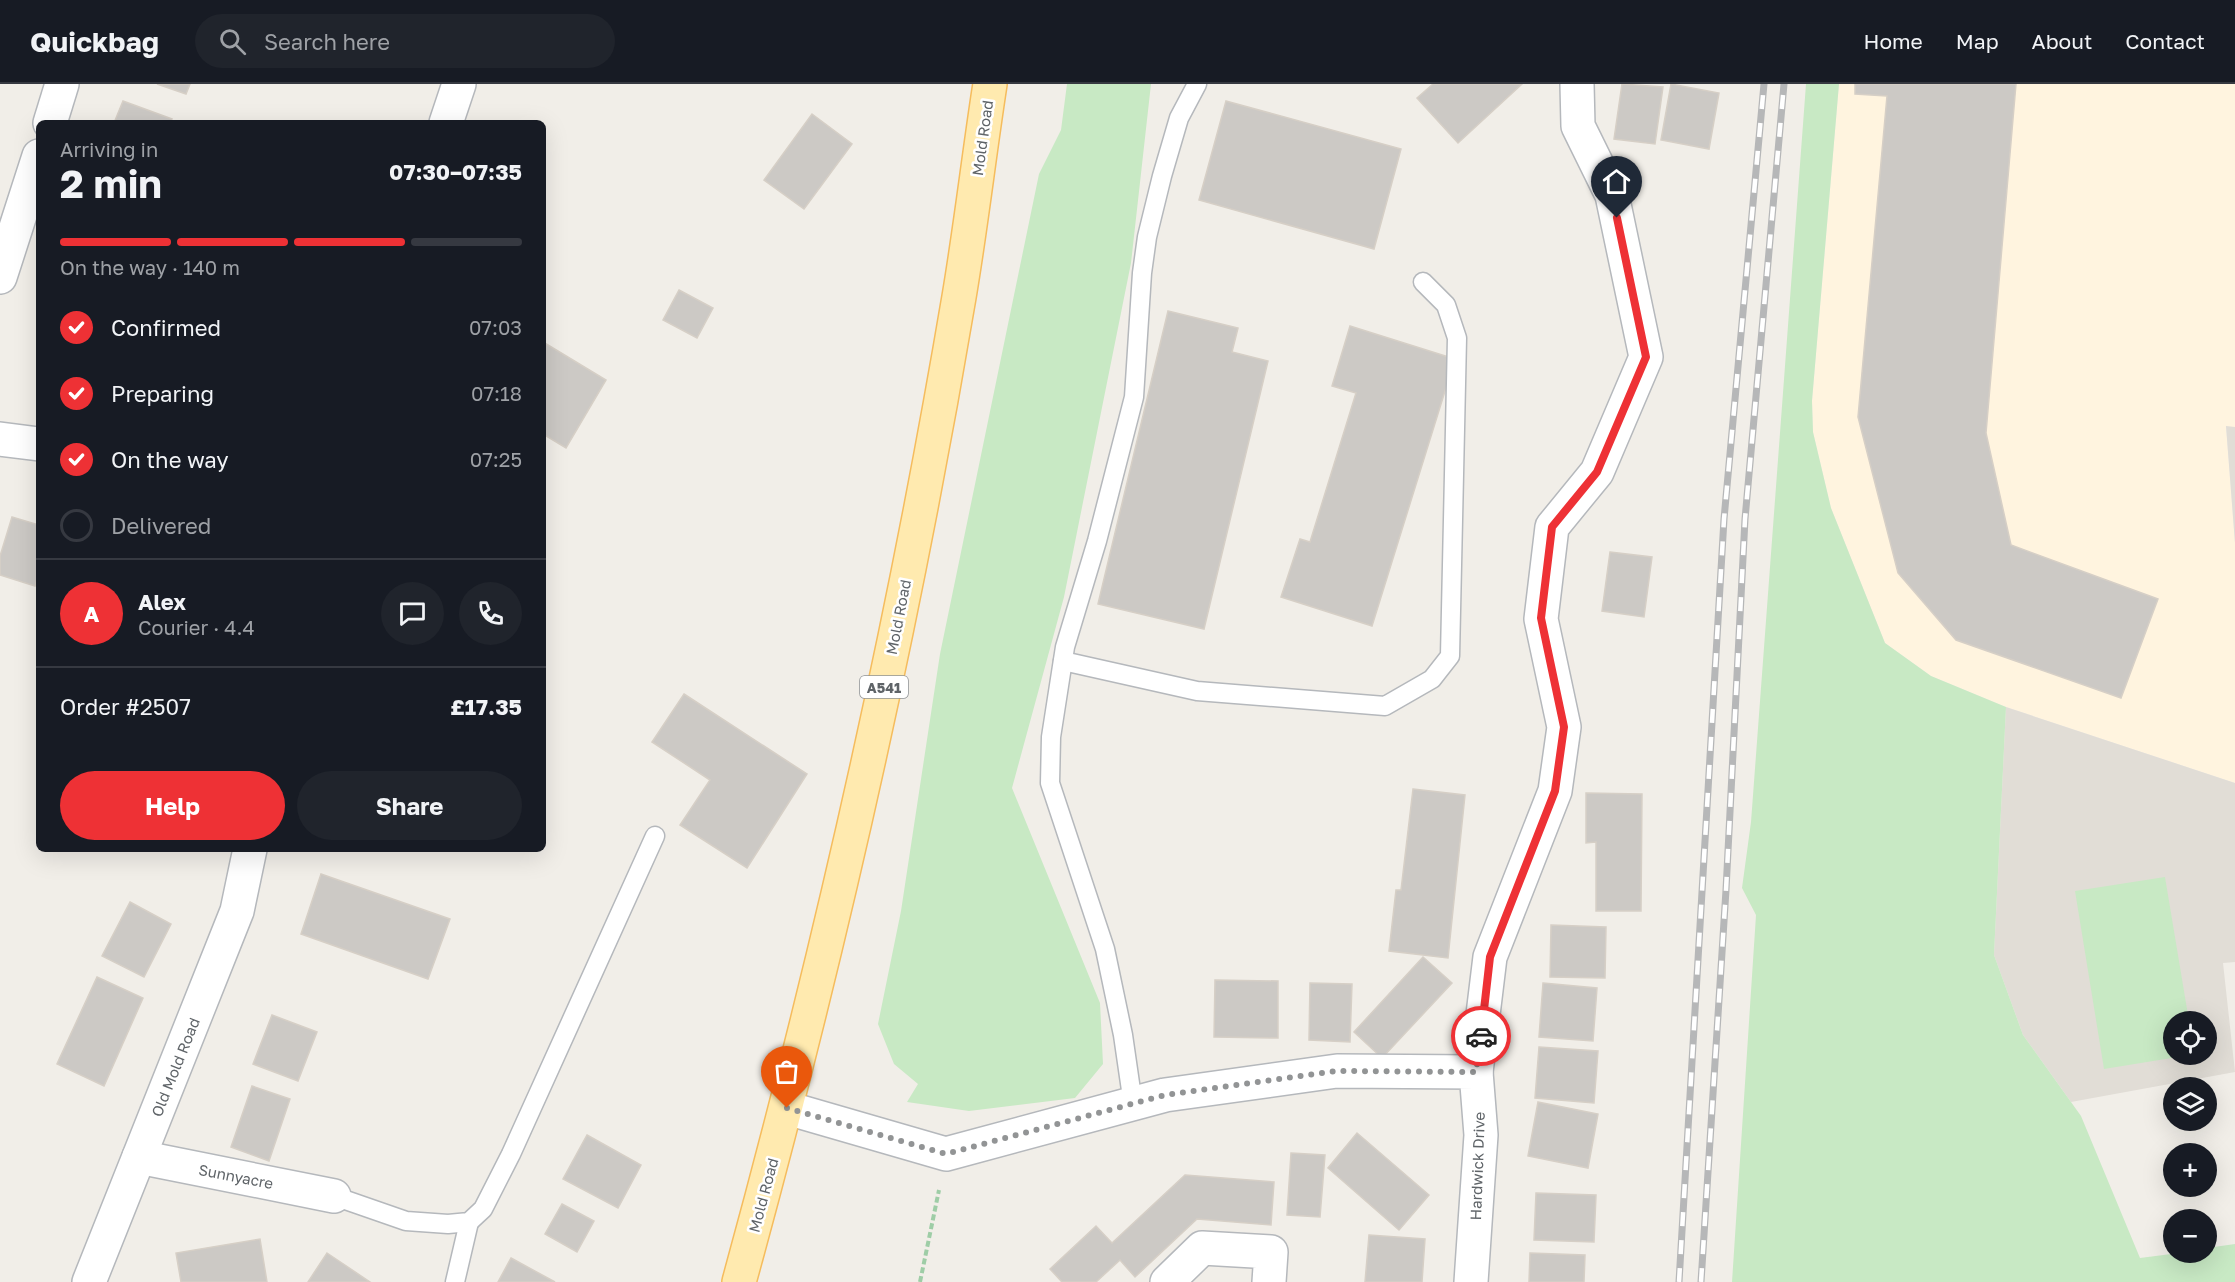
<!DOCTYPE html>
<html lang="en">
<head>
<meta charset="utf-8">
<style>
  :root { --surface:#171b24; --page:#20242c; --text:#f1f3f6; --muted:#9ea1a6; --line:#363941; --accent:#ee3135 }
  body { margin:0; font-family:"Golos Text",sans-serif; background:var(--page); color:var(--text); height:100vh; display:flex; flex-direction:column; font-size:22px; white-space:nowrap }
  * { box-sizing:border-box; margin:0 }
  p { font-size:20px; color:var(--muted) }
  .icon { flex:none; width:33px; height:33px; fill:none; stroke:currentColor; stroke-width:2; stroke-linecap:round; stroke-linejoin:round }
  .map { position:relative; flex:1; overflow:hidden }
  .drawer { position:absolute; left:36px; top:36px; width:510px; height:732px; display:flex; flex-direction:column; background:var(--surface); border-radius:9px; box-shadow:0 6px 24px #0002 }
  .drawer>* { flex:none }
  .fabs { position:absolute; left:2163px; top:927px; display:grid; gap:12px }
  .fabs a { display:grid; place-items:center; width:54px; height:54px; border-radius:50%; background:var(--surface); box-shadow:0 6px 24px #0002; font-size:30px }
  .pin { position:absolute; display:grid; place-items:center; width:51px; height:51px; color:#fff; margin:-62px -26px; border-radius:50% 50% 50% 0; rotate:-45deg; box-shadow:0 0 6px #0007 }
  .pin .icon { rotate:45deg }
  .courier { position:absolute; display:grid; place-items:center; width:60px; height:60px; margin:-30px; border:4px solid #ee3135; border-radius:50%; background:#fff; color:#222; box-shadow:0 2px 8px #0007 }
  .summary em { font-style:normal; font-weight:700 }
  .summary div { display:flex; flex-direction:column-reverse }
  .summary { display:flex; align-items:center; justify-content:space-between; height:102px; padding:0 24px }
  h1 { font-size:39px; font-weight:700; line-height:45px }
  .bar { display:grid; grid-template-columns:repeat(4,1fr); gap:9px 6px; align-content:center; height:72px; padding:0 24px }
  .bar i { height:8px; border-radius:4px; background:var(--line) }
  .bar .active { background:var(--accent) }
  .bar p { grid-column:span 4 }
  .line { display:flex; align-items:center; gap:15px; padding:0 24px; border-top:2px solid var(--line) }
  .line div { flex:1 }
  .round { display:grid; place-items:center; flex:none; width:63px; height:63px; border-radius:32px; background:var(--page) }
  ol { padding:0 24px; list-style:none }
  li { display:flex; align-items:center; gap:18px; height:66px }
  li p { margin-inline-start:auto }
  li .icon { padding:6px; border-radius:50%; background:var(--accent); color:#fff; stroke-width:4 }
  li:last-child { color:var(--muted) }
  li i { width:33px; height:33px; border:3px solid var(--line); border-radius:50% }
  .button { display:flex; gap:12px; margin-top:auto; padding:12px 24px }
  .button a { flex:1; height:69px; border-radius:36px; background:var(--accent); color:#fff; font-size:24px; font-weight:700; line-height:69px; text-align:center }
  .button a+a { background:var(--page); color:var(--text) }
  header { display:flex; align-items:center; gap:36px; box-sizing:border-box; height:84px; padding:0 30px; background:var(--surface); border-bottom:2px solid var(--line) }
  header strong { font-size:28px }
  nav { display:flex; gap:33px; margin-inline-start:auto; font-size:21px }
  .search { width:420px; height:54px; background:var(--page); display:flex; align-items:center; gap:15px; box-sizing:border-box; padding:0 21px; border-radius:33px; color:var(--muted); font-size:22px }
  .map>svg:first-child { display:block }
</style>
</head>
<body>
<header>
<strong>Quickbag</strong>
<div class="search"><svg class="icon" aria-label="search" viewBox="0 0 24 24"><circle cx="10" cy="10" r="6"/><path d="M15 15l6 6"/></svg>Search here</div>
<nav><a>Home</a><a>Map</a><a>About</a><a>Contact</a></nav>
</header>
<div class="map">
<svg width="2235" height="1198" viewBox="0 0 2235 1198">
  <rect width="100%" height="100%" fill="#f1eee8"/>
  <path fill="#fff4df" d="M1839,0h396v343h-9l9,116v240l-229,-76 -75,-31 -46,-33 -54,-135 -18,-76 -1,-31z"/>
  <g fill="#e1ddd6" fill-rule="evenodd">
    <path d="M2226,342l9,1v116z"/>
    <path d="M2006,623l229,76v179l-12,1 12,109 -164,30 -48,-67 -29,-80zM2174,938h32v32h-32z"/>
  </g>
  <g fill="#c8e9c4">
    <path d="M1067,0h84l-20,179 -67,334 -52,191 88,215 3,61 -28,34 -106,13 -62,-9 11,-18 -24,-20 -16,-40 23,-113 39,-257 99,-480 22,-44z"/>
    <path d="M1806,0h33l-27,317 1,31 18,76 54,135 46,33 75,31 -12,248 29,80 58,81 59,142 39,-5 27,-1 1,-4 28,-4v38h-503l24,-367 -14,-27 9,-66z"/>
    <path d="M2165,793l24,144 -15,1v32l16,1 -86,14 -29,-178z"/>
  </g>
  <g fill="#ccc9c5" stroke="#d6cfc6" stroke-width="1.5">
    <path d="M157,0h33l-4,10z"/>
    <path d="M1433,0h89l-64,59 -41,-45z"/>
    <path d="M1622,0l41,3 -8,57 -41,-5z"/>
    <path d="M1671,0l48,9 -10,56 -48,-9z"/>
    <path d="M1855,0h161l-30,349 25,112 147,54 -37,99 -165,-58 -58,-67 -40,-156 29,-321 -32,-2z"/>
    <path d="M123,17l49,18 -2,4h-56z"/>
    <path d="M1226,17l175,48 -27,100 -175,-49z"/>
    <path d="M812,30l40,30 -48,65 -40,-29z"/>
    <path d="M679,206l34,18 -16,30 -34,-18z"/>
    <path d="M1168,227l70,17 -6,24 36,9 -64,268 -106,-25z"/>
    <path d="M1350,242l105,33 -83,267 -91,-29 19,-58 10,3 46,-149 -24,-7z"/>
    <path d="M543,258l63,38 -40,68 -23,-14z"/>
    <path d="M12,433l27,8v48l-4,13 -35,-11v-19z"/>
    <path d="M1610,468l42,5 -8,60 -42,-6z"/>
    <path d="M684,610l123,80 -60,94 -67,-43 30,-45 -58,-38z"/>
    <path d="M1413,705l52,6 -17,163 -59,-7 7,-61h5z"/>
    <path d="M1586,709l56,1 -1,117h-45v-69l-10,1z"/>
    <path d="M321,790l129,45 -22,60 -127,-45z"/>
    <path d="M130,818l41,22 -27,53 -42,-21z"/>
    <path d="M1551,841l55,2 -1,51 -55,-1z"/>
    <path d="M1423,873l29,26 -70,75 -28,-26z"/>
    <path d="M97,893l46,21 -39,88 -47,-22z"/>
    <path d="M1215,896l63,1v57l-64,-1z"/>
    <path d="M1310,899l42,1 -2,58 -41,-2z"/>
    <path d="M1543,899l54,5 -4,53 -54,-4z"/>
    <path d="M272,931l45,17 -19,49 -45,-17z"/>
    <path d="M1539,963l59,4 -4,52 -59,-5z"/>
    <path d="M252,1002l38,13 -21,62 -38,-14z"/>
    <path d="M1538,1018l60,12 -10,54 -60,-12z"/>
    <path d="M1357,1049l72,62 -30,35 -71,-62z"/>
    <path d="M587,1051l54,30 -23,43 -55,-29z"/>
    <path d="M1291,1069l34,2 -5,62 -33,-2z"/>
    <path d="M1185,1091l89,7 -3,43 -74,-6 -62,58 -15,-17 -24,22h-34l-12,-13 46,-43 16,17z"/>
    <path d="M1536,1109l60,2 -2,47 -60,-2z"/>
    <path d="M562,1120l32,17 -17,31 -32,-18z"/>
    <path d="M1369,1151l56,4 -3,43h-57z"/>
    <path d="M260,1155l7,43h-86l-5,-29z"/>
    <path d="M327,1169l43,29h-62z"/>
    <path d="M1530,1169l55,2 -1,27h-55z"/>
    <path d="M511,1174l44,24h-57z"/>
  </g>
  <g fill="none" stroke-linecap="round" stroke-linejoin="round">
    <g stroke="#b5b8bc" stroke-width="21">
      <g id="lane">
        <path d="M1063,577l134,30 188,15 47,-27 18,-23 7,-318 -11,-33 -23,-23"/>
        <path d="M1133,1020l-10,-69 -18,-86 -55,-166 1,-46 14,-90 32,-106 37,-144 8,-124 5,-36 15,-61 17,-58 18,-34"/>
        <path d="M334,1112l72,25 42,3 21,-2 14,-13 28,-55 144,-318"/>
        <path d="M455,1198l14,-60"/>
      </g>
    </g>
    <g stroke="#b5b8bc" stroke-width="36">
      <g id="street">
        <path d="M50,39l12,-39"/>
        <path d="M446,39l13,-39"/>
        <path d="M0,193l39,-121"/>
        <path d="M0,355l39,5"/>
        <path d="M1476,988l14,-115 65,-166 9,-64 -23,-108 11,-92 45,-55 49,-115 -34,-162 -34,-69 -1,-42"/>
        <path d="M787,1024l159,46 219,-59 172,-24 139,1 5,63 -10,147"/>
        <path d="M139,1073l195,39"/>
        <path d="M89,1198l148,-371 13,-62"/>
        <path d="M1167,1198l35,-34 69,4 -2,30"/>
      </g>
    </g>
    <g stroke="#f5bc5d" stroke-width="36">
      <path id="primary" d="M739,1198c89,-324 164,-653 220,-985 12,-71 20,-142 31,-213"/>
    </g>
    <path stroke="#9ecda6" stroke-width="4" stroke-dasharray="6 3" stroke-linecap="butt" d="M920,1198l19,-92"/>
    <use href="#lane" stroke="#fff" stroke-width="18"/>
    <use href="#street" stroke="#fff" stroke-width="33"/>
    <use href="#primary" stroke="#ffeaaf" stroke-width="33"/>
    <g stroke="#b6b7b8" stroke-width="7">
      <g id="rail">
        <path d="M1679,1198l45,-763 40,-435"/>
        <path d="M1701,1198l25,-392 19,-371 39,-435"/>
      </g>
    </g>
    <use href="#rail" stroke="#fff" stroke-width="4.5" stroke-dasharray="14" stroke-linecap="butt"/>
  </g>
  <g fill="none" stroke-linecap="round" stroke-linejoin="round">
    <path stroke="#929495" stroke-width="6" stroke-dasharray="0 10.8" d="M787,1024l159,46 219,-59 172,-24 139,1 5,-36"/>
    <path stroke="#ee3135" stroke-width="8" d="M1481,952l9,-79 65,-166 9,-64 -23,-109 11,-91 45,-55 49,-115 -29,-139"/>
  </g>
  <g text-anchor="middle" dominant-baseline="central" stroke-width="5" stroke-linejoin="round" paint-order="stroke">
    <rect fill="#fff" stroke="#8f9295" stroke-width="1.5" x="860" y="592" width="48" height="22" rx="4.5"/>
    <g font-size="14" font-weight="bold" fill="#5f6468">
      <text x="884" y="603">A541</text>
    </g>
    <g font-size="15" fill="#5f6468" stroke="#fff">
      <text transform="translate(982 54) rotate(-82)">Mold Road</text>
      <text transform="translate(898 533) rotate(-79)">Mold Road</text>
      <text transform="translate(175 983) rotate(-68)">Old Mold Road</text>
      <text transform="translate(1477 1082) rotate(-88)">Hardwick Drive</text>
      <text transform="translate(236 1092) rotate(11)">Sunnyacre</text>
      <text transform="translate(763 1111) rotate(-75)">Mold Road</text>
    </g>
  </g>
</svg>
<div class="fabs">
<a><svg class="icon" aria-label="locate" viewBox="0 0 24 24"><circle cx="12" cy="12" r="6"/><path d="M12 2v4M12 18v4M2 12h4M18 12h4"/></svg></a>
<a><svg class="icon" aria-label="layers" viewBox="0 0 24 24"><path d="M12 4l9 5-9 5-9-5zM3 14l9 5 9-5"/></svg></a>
<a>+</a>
<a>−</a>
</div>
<div class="pin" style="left:787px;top:1024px;background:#ea580c"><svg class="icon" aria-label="bag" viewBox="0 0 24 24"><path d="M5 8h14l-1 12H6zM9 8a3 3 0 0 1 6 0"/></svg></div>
<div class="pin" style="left:1617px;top:134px;background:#1f2937"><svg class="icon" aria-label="home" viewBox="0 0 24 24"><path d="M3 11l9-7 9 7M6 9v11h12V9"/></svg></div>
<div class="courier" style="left:1481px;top:952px"><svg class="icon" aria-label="car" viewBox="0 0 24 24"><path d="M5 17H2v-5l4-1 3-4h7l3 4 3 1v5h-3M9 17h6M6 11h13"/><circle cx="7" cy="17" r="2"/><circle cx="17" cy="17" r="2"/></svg></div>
<section class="drawer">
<div class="summary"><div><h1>2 min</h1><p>Arriving in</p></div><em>07:30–07:35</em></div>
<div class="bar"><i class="active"></i><i class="active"></i><i class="active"></i><i></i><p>On the way · 140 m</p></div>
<ol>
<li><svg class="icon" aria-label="check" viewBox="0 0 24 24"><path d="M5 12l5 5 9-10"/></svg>Confirmed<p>07:03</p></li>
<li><svg class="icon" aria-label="check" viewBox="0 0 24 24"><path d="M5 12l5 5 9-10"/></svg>Preparing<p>07:18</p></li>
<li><svg class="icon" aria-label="check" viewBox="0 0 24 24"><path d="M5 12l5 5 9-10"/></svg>On the way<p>07:25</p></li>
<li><i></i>Delivered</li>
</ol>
<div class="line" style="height:108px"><b class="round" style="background:var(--accent);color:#fff">A</b><div><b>Alex</b><p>Courier · 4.4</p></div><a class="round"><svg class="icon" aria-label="chat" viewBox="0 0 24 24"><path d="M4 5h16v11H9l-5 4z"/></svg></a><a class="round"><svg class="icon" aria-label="phone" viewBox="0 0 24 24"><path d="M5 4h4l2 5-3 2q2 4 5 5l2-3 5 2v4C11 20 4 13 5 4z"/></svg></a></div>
<div class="line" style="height:78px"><div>Order #2507</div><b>£17.35</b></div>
<div class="button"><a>Help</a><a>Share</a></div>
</section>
</div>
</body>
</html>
